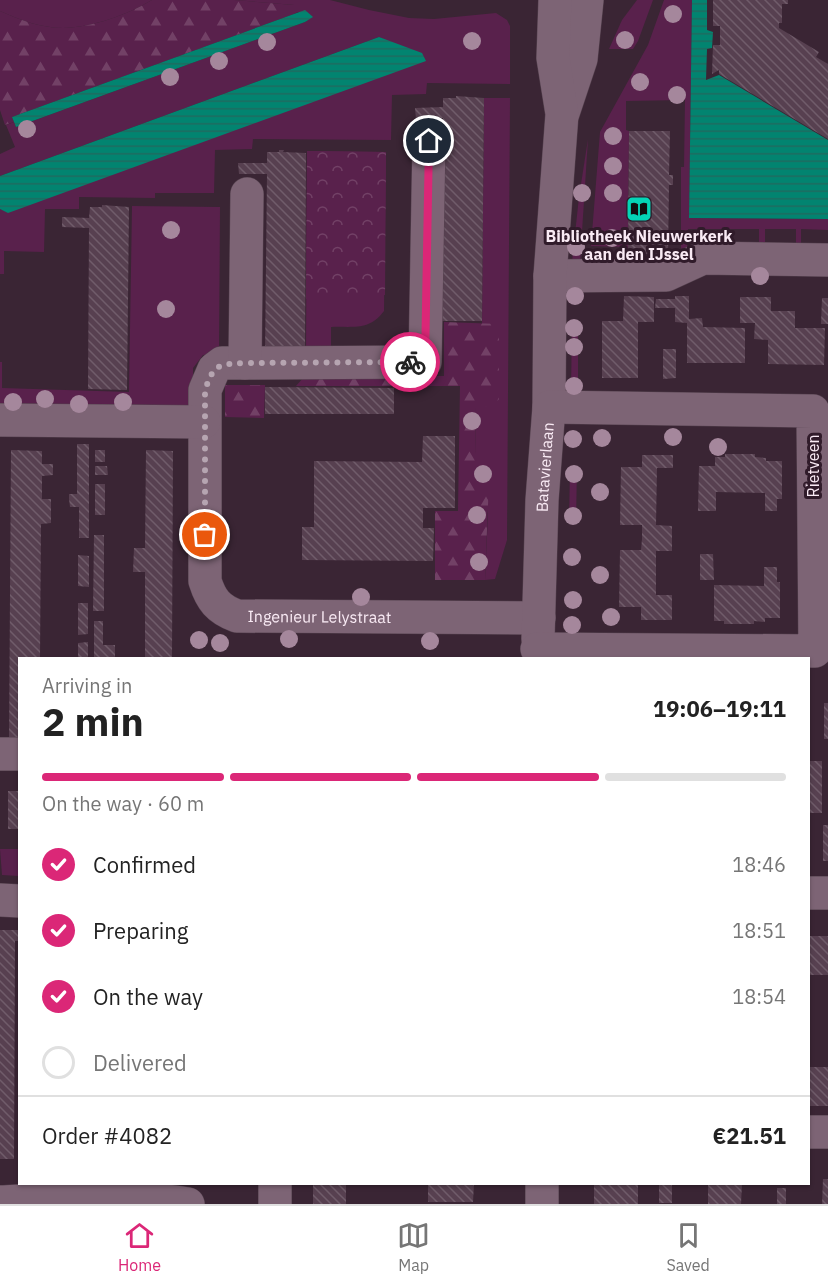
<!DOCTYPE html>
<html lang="en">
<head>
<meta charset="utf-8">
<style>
  :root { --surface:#fff; --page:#f2f2f2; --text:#222; --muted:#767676; --line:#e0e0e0; --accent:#db2777 }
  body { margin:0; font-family:"IBM Plex Sans",sans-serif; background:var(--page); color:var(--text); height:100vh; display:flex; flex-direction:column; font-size:22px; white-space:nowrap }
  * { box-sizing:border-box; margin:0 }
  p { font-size:20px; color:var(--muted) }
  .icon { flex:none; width:33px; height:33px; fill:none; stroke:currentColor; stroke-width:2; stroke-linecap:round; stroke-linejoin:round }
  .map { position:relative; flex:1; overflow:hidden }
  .sheet { position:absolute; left:18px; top:657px; width:792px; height:528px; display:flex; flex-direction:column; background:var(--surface); border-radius:0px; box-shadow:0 2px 4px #0004 }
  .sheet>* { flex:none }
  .pin { position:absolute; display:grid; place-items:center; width:51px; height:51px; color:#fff; margin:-26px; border:3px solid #fff; border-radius:50%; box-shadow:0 2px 6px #0007 }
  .courier { position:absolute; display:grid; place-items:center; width:60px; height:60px; margin:-30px; border:4px solid #db2777; border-radius:50%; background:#fff; color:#222; box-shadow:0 2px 8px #0007 }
  .overview em { font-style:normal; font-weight:800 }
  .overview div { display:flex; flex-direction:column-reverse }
  .overview { display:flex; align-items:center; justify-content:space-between; height:102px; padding:0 24px }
  h1 { font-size:39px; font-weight:800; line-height:45px }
  .bar { display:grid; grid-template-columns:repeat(4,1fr); gap:9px 6px; align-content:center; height:72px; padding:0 24px }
  .bar i { height:8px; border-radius:4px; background:var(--line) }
  .bar .current { background:var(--accent) }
  .bar p { grid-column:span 4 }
  .line { display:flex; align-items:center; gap:15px; padding:0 24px; border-top:2px solid var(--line) }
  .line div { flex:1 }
  ol { padding:0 24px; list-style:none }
  li { display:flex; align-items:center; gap:18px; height:66px }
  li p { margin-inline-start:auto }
  li .icon { padding:6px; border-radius:50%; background:var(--accent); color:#fff; stroke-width:4 }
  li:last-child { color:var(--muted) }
  li i { width:33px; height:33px; border:3px solid var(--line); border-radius:50% }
  .menu { display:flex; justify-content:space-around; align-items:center; height:84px; border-top:2px solid var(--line); background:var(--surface); font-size:16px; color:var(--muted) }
  .menu a { display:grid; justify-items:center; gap:3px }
  .menu .current { color:var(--accent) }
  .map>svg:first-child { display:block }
</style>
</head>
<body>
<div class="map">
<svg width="828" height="1204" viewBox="0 0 828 1204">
  <defs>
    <pattern id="forest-firs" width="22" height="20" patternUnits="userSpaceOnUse" patternTransform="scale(1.5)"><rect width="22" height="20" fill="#59214c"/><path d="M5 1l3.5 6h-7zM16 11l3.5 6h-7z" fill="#724166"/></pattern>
    <pattern id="park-crowns" width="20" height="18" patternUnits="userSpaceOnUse" patternTransform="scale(1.5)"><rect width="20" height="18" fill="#59214c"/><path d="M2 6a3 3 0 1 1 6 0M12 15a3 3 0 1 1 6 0" fill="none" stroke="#724166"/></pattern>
    <pattern id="water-rules" width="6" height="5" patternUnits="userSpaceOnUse" patternTransform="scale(1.5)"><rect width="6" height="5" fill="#028470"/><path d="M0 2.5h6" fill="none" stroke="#1f6b60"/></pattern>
    <pattern id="building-back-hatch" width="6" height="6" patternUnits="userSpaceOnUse" patternTransform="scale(1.5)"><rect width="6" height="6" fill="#574050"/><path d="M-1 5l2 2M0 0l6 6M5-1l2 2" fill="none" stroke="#705c6a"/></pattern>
  </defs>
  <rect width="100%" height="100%" fill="#3a2534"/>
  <g fill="#59214c">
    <path d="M0,0h152c-23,14 -61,28 -89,28 -22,0 -43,-8 -63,-17z"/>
    <path d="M234,0h96l39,10 40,8 25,1 62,-6 11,7 3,6v58l-83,-1 -1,11 -34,1 -1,45 -138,-1 -1,10 -37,1 -1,43h-59v5l-76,-1v12h-34l-1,43 -40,-1v23h-4v-65l8,3 417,-152 -46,-23 -379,139v-22l15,-7 -9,-22 8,-3 2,5 289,-105 7,-5 -14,-5 -4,2v-9z"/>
    <path d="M637,0h16l-15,41 -5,8h-24l13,-29z"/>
    <path d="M664,0h28l-3,218 139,1v11l-27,-1v18h-5v-18h-31v18h-6v-18h-31v18l-5,-1 -1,-17h-34l-1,20 -6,5v-87h3l1,-67 -59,1v29l3,1 -1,123h-3v-7l-34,-1 9,-114 48,-87z"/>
    <path d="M484,98h26l-3,442 -12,39 -10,1 3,-67 -13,-58 1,-49h17l6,-8 -1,-12 -16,-61z"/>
    <path d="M588,139l-8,124 -8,-1 7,-65z"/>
    <path d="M307,151l79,1 -2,159c-15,20 -30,15 -53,16v28h-25z"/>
    <path d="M132,206l88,1 -1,147 -16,1 -10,13v33l-6,9 -187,-2v-46h2v26l127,4z"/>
    <path d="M572,321h6v71h-7z"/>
    <path d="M570,467h7l-1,56h-7z"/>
    <path d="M0,849h19v27l-17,-1z"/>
  </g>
  <g fill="url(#forest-firs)">
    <path d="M152,0h82l60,5v9l-282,103 2,5 -9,3 -5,-15v-99c20,9 41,17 63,17 28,0 66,-14 89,-28z"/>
    <path d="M444,322l55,2v75l-5,7 -18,1 -1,47 4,-4 8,1 3,4 -5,125h-50v-69h23l2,-125h-164l9,-10h139z"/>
    <path d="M225,385h40l-1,33 -39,-1z"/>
  </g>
  <path fill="url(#park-crowns)" d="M307,151l79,1 -1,143 -79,4z"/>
  <g fill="url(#water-rules)">
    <path d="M692,0h15v30l6,2 -1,16 -5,1 -1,31 13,-5 109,65v79l-139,-1z"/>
    <path d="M305,10l8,7 -8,5 -289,105 -4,-10z"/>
    <path d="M379,37l43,16 4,8 -418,152 -8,-4v-33z"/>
  </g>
  <g fill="url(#building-back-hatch)">
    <path d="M713,0h75v4h-6v19h-3v5l40,24 -3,5 12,7v75l-109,-65v-4l-7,4 1,-29h7v-19h-7z"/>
    <path d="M456,96l28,2 -2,223h-40l1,-203 -27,1 -1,-11 28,-1v-9h13z"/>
    <path d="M629,131h41l-1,44h4v10h-4l-1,69h-40z"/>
    <path d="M279,150h5l-1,2 23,1 -1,202h-40l2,-181h-28l-1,-11h29v-11h12z"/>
    <path d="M102,205l27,2 -2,183 -39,-1 1,-161 -27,-1v-10l27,1 1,-11h12z"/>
    <path d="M624,296l30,1v25h-16v56h-36v-57h21z"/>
    <path d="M675,296h14v23l13,-1 1,9 42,1v35h-58v-40l-12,-1v-14h-20l1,-9h19z"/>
    <path d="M740,297h31v14h24v17h30l-1,37 -56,-1v-24l-14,-1 1,-16h-15z"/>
    <path d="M822,298h6v26h-7z"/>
    <path d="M663,349h13v29l-13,1z"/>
    <path d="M265,387l129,1v26h-129z"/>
    <path d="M423,436h32v72h-32v20h11l-1,33 -131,-1v-33h12v-66l108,1z"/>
    <path d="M77,444h12v94h-10v-31h-9l-1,-8v-5h8z"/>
    <path d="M11,450l31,1v13h11v11l-11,1v23h9v24l-10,1 -1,134h-20v86l-11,-4z"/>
    <rect x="95" y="450" width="10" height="12"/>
    <path d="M146,450l27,1 -1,207h-27v-86h-12l1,-24h11z"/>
    <path d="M725,454h30v3l11,1v3h16v38h-5v12h-12v-18l-49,-1v19h-18l1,-45h16v-9h10z"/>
    <path d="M642,455h31v13h-16l-1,57 16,1v25h-16v44h16v25h-31v-13h-22l1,-57h21l1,-11v-14h-22l1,-58h21z"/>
    <path d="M95,466h12l1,9h-13z"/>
    <rect x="95" y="484" width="10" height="31"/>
    <path d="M94,535h10v76h-11z"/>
    <path d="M700,554h13l1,26h-14z"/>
    <path d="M78,555l11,1v31l-11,-1z"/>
    <path d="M764,567h13v15h3v36h-15v4l-11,-1v3h-30v-3h-10v-36l50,1z"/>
    <path d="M78,603h10v31l-10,1z"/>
    <path d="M94,621h9v24h12v13h-21z"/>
    <path d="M88,642v16h-10v-15z"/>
    <rect x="824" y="703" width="4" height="36"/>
    <rect x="808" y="761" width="14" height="52"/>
    <rect x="8" y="791" width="12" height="38"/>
    <rect x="823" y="825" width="5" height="36"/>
    <path d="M0,930h20v11h-5l-1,218h-14z"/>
    <rect x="808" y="936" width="20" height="39"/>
    <rect x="808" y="1067" width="20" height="39"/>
    <path d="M823,1179h5v25h-6z"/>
    <rect x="313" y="1184" width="33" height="20"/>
    <path d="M428,1184h46l-1,18h-45z"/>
    <rect x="594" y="1184" width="44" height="20"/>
    <rect x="659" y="1184" width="13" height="19"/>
    <path d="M708,1184h34l-1,20h-33z"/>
    <rect x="777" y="1188" width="9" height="16"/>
  </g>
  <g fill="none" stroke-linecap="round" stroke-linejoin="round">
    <g stroke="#55424f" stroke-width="34">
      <g id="minor">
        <path d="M563,113l18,-54 6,-59"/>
        <path id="s1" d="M429,141l-4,221 -180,1h-23l-8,6 -9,21v191c6,19 13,28 32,35l302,2"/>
        <path d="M550,276l116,-1 37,-17 125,2"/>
        <path d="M245,363l2,-169"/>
        <path d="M0,420l204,2"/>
        <path id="s2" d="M538,639l4,-139 7,-93 1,-131 12,-162 -9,-56 2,-58"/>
        <path d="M537,649l278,2 -2,-240 -264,-4"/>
        <path d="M0,754h20"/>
        <path d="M808,893h20"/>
        <path d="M0,900l20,1"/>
        <path d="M808,1132h20"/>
        <path d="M0,1202c59,-3 130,-8 188,2"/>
        <path d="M275,1204v-20"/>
        <path d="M542,1204v-20"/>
      </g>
    </g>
    <use href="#minor" stroke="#7d6475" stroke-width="33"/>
  </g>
  <g fill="#a5879c">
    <circle cx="673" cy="14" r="9"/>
    <circle cx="625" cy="40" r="9"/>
    <circle cx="472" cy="41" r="9"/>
    <circle cx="267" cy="42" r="9"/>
    <circle cx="219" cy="61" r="9"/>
    <circle cx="170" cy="77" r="9"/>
    <circle cx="640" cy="82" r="9"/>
    <circle cx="677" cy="95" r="9"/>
    <circle cx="27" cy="129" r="9"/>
    <circle cx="613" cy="136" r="9"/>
    <circle cx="613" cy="166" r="9"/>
    <circle cx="582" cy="193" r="9"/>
    <circle cx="613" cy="193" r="9"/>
    <circle cx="171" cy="230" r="9"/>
    <circle cx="612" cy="238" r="9"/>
    <circle cx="576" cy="247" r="9"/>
    <circle cx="760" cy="276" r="9"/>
    <circle cx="575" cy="296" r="9"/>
    <circle cx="166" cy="309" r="9"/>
    <circle cx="574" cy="328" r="9"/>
    <circle cx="574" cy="347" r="9"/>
    <circle cx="574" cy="386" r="9"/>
    <circle cx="45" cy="399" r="9"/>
    <circle cx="13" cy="402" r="9"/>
    <circle cx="123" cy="402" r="9"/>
    <circle cx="79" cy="404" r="9"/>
    <circle cx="472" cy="421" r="9"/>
    <circle cx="673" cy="437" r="9"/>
    <circle cx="602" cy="438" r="9"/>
    <circle cx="573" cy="439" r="9"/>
    <circle cx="718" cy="447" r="9"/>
    <circle cx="483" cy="474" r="9"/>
    <circle cx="574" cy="474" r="9"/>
    <circle cx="600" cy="492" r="9"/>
    <circle cx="477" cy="515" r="9"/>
    <circle cx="573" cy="516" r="9"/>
    <circle cx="572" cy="557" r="9"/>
    <circle cx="479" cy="562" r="9"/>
    <circle cx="600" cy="575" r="9"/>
    <circle cx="361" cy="597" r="9"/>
    <circle cx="573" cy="600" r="9"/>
    <circle cx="611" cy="617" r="9"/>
    <circle cx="572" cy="625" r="9"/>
    <circle cx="289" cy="639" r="9"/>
    <circle cx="199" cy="640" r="9"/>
    <circle cx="430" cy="641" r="9"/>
    <circle cx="220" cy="643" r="9"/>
  </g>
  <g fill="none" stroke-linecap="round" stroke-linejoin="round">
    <path stroke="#b6a5b1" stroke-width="6" stroke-dasharray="0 10.8" d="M205,535v-145c9,-26 13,-26 40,-27l165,-1"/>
    <path stroke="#db2777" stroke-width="8" d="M410,362h15l4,-221"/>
  </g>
  <defs>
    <g id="library-square" transform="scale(1.35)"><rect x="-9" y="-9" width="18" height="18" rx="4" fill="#04d5b6" stroke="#301b2a"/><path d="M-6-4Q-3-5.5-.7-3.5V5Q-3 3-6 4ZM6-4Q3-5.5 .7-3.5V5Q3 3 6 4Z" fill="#111"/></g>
  </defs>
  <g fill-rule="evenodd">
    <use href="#library-square" x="639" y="209"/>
  </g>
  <g text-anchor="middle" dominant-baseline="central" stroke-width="6" stroke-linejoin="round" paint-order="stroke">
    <g font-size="16" font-weight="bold" fill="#f9eaf4" stroke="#301b2a">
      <text x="639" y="236">Bibliotheek Nieuwerkerk<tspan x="639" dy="18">aan den IJssel</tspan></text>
    </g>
    <g font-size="16" fill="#f9eaf4" stroke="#301b2a">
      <text transform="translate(813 466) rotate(-90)">Rietveen</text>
      <text stroke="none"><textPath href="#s2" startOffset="172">Batavierlaan</textPath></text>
      <text stroke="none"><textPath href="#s1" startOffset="780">Ingenieur Lelystraat</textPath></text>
    </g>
  </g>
</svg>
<div class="pin" style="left:205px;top:535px;background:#ea580c"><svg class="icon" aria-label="bag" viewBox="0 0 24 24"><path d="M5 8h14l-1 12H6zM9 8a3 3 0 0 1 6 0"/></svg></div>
<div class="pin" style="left:429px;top:141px;background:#1f2937"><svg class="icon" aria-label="home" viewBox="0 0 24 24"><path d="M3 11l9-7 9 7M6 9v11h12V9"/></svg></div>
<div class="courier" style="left:410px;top:362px"><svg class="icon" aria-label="bike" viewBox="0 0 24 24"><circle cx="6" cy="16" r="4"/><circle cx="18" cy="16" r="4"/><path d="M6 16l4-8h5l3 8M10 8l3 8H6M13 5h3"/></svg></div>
<section class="sheet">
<div class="overview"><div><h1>2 min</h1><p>Arriving in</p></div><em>19:06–19:11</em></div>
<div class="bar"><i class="current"></i><i class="current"></i><i class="current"></i><i></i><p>On the way · 60 m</p></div>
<ol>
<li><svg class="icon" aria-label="check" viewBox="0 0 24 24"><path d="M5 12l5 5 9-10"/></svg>Confirmed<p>18:46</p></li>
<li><svg class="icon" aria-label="check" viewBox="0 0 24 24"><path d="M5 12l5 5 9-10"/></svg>Preparing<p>18:51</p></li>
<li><svg class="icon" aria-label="check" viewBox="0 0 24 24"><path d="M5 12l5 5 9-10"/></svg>On the way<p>18:54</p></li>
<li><i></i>Delivered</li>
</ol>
<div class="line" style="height:78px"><div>Order #4082</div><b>€21.51</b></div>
</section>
</div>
<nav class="menu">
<a class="current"><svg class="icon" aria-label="home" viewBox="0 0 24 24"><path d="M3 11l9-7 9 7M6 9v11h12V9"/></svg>Home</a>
<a><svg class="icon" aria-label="map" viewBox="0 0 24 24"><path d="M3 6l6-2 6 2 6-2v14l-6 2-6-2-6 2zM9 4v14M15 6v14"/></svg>Map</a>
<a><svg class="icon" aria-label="saved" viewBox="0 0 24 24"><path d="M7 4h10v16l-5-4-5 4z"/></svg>Saved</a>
</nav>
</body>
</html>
